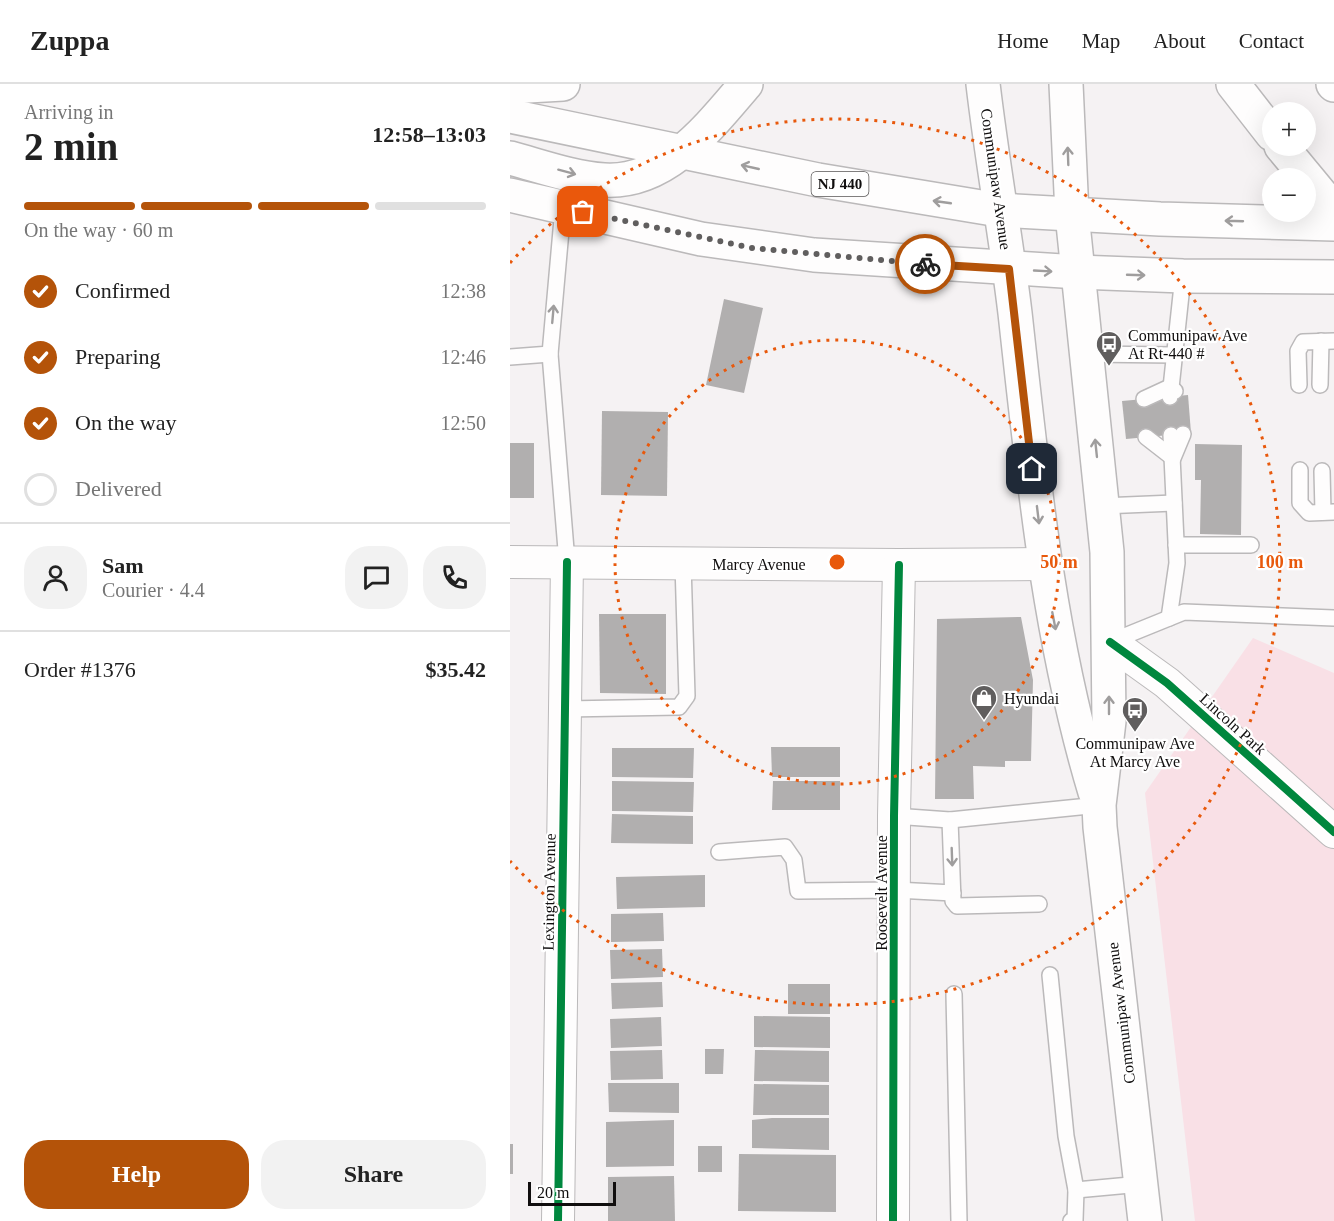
<!DOCTYPE html>
<html lang="en">
<head>
<meta charset="utf-8">
<style>
  :root { --surface:#fff; --page:#f2f2f2; --text:#222; --muted:#767676; --line:#e0e0e0; --accent:#b45309 }
  body { margin:0; font-family:Georgia,serif; background:var(--page); color:var(--text); height:100vh; display:flex; flex-direction:column; font-size:22px; white-space:nowrap }
  * { box-sizing:border-box; margin:0 }
  p { font-size:20px; color:var(--muted) }
  .icon { flex:none; width:33px; height:33px; fill:none; stroke:currentColor; stroke-width:2; stroke-linecap:round; stroke-linejoin:round }
  .map { position:relative; flex:1; overflow:hidden }
  .sheet { display:flex; flex-direction:column; background:var(--surface); width:510px }
  .sheet>* { flex:none }
  .fabs { position:absolute; left:752px; top:18px; display:grid; gap:12px }
  .fabs a { display:grid; place-items:center; width:54px; height:54px; border-radius:50%; background:var(--surface); box-shadow:0 6px 24px #0002; font-size:30px }
  .scale { position:absolute; left:18px; bottom:15px; width:88px; box-sizing:border-box; padding-left:6px; border:3px solid #100e0e; border-top:0; font-size:16px; line-height:21px; white-space:nowrap; color:#100e0e; -webkit-text-stroke:4px #fff; paint-order:stroke }
  .pin { position:absolute; display:grid; place-items:center; width:51px; height:51px; color:#fff; margin:-26px; border-radius:12px; box-shadow:0 3px 9px #0006 }
  .courier { position:absolute; display:grid; place-items:center; width:60px; height:60px; margin:-30px; border:4px solid #b45309; border-radius:50%; background:#fff; color:#222; box-shadow:0 2px 8px #0007 }
  .summary em { font-style:normal; font-weight:800 }
  .summary div { display:flex; flex-direction:column-reverse }
  .summary { display:flex; align-items:center; justify-content:space-between; height:102px; padding:0 24px }
  h1 { font-size:39px; font-weight:800; line-height:45px }
  .bar { display:grid; grid-template-columns:repeat(4,1fr); gap:9px 6px; align-content:center; height:72px; padding:0 24px }
  .bar i { height:8px; border-radius:4px; background:var(--line) }
  .bar .on { background:var(--accent) }
  .bar p { grid-column:span 4 }
  .line { display:flex; align-items:center; gap:15px; padding:0 24px; border-top:2px solid var(--line) }
  .line div { flex:1 }
  .round { display:grid; place-items:center; flex:none; width:63px; height:63px; border-radius:24px; background:var(--page) }
  ol { padding:0 24px; list-style:none }
  li { display:flex; align-items:center; gap:18px; height:66px }
  li p { margin-inline-start:auto }
  li .icon { padding:6px; border-radius:50%; background:var(--accent); color:#fff; stroke-width:4 }
  li:last-child { color:var(--muted) }
  li i { width:33px; height:33px; border:3px solid var(--line); border-radius:50% }
  .cta { display:flex; gap:12px; margin-top:auto; padding:12px 24px }
  .cta a { flex:1; height:69px; border-radius:24px; background:var(--accent); color:#fff; font-size:24px; font-weight:800; line-height:69px; text-align:center }
  .cta a+a { background:var(--page); color:var(--text) }
  header { display:flex; align-items:center; gap:36px; box-sizing:border-box; height:84px; padding:0 30px; background:var(--surface); border-bottom:2px solid var(--line) }
  header strong { font-size:28px }
  nav { display:flex; gap:33px; margin-inline-start:auto; font-size:21px }
  main { display:flex; flex:1; min-height:0 }
  .map>svg:first-child { display:block }
</style>
</head>
<body>
<header>
<strong>Zuppa</strong>
<nav><a>Home</a><a>Map</a><a>About</a><a>Contact</a></nav>
</header>
<main>
<section class="sheet">
<div class="summary"><div><h1>2 min</h1><p>Arriving in</p></div><em>12:58–13:03</em></div>
<div class="bar"><i class="on"></i><i class="on"></i><i class="on"></i><i></i><p>On the way · 60 m</p></div>
<ol>
<li><svg class="icon" aria-label="check" viewBox="0 0 24 24"><path d="M5 12l5 5 9-10"/></svg>Confirmed<p>12:38</p></li>
<li><svg class="icon" aria-label="check" viewBox="0 0 24 24"><path d="M5 12l5 5 9-10"/></svg>Preparing<p>12:46</p></li>
<li><svg class="icon" aria-label="check" viewBox="0 0 24 24"><path d="M5 12l5 5 9-10"/></svg>On the way<p>12:50</p></li>
<li><i></i>Delivered</li>
</ol>
<div class="line" style="height:108px"><a class="round"><svg class="icon" aria-label="person" viewBox="0 0 24 24"><circle cx="12" cy="8" r="4"/><path d="M4 21q1-7 8-7t8 7"/></svg></a><div><b>Sam</b><p>Courier · 4.4</p></div><a class="round"><svg class="icon" aria-label="chat" viewBox="0 0 24 24"><path d="M4 5h16v11H9l-5 4z"/></svg></a><a class="round"><svg class="icon" aria-label="phone" viewBox="0 0 24 24"><path d="M5 4h4l2 5-3 2q2 4 5 5l2-3 5 2v4C11 20 4 13 5 4z"/></svg></a></div>
<div class="line" style="height:78px"><div>Order #1376</div><b>$35.42</b></div>
<div class="cta"><a>Help</a><a>Share</a></div>
</section>
<div class="map">
<svg width="824" height="1137" viewBox="0 0 824 1137">
  <rect width="100%" height="100%" fill="#f5f2f3"/>
  <path fill="#f9e0e6" d="M743,554l81,35v548h-139l-50,-428z"/>
  <g fill="#b1afaf">
    <path d="M214,215l39,9 -19,85 -38,-8z"/>
    <path d="M678,311l3,38 -65,6 -4,-38z"/>
    <path d="M92,327l66,1 -1,84 -66,-1z"/>
    <rect x="0" y="359" width="24" height="55"/>
    <path d="M685,360l47,1 -1,90 -41,-1 1,-54h-6z"/>
    <path d="M89,530h67v80l-66,-1z"/>
    <path d="M511,533l12,63 -2,81h-26v6l-32,-1 1,33h-39l2,-180z"/>
    <path d="M261,663h69v30h-68z"/>
    <path d="M102,664h82l-1,30 -81,-1z"/>
    <path d="M102,697l82,1 -1,30 -81,-1z"/>
    <path d="M263,697h67v29h-68z"/>
    <path d="M102,730l81,2v28l-82,-1z"/>
    <path d="M195,791v32l-88,2 -1,-32z"/>
    <path d="M153,829l1,28 -53,1v-28z"/>
    <path d="M152,865l1,28 -52,2 -1,-29z"/>
    <path d="M152,898l1,25 -51,2 -1,-26z"/>
    <rect x="278" y="900" width="42" height="30"/>
    <path d="M244,932l76,1v31l-76,-1z"/>
    <path d="M151,933l1,29 -51,2 -1,-29z"/>
    <path d="M195,965h19l-1,25h-18z"/>
    <path d="M152,966l1,29 -52,1 -1,-29z"/>
    <path d="M245,966l74,1v31l-75,-1z"/>
    <path d="M98,999h71v30l-70,-1z"/>
    <path d="M244,1000l75,1v30h-76z"/>
    <path d="M262,1034h57v32l-77,-2v-28z"/>
    <path d="M164,1036v46l-68,1v-45z"/>
    <rect x="0" y="1060" width="3" height="30"/>
    <rect x="188" y="1062" width="24" height="26"/>
    <path d="M229,1070l97,1v57l-98,-1z"/>
    <path d="M164,1092l1,45h-67v-44z"/>
  </g>
  <g fill="none" stroke-linecap="round" stroke-linejoin="round">
    <g stroke="#bbb9ba" stroke-width="18">
      <g id="service">
        <path d="M40,270l17,208"/>
        <path d="M576,270l88,1"/>
        <path d="M0,273l40,-3 13,-146"/>
        <path d="M789,301l-1,-34 5,-9 31,-1"/>
        <path d="M810,301l1,-44"/>
        <path d="M660,313l13,-121"/>
        <path d="M634,315l26,-12 5,4"/>
        <path d="M636,353l27,21 10,-24"/>
        <path d="M790,386v33l9,10 25,-1"/>
        <path d="M812,387l1,41"/>
        <path d="M592,422l72,-3"/>
        <path d="M666,461h75"/>
        <path d="M659,534l8,-55 -6,-128"/>
        <path d="M600,558l74,-30 150,6"/>
        <path d="M55,625l114,-2 8,-11 -4,-132"/>
        <path d="M384,732l56,4 149,-15"/>
        <path d="M440,736l3,81 4,5 82,-2"/>
        <path d="M209,768l66,-5 9,13 4,31 98,-1 57,3"/>
        <path d="M540,891l16,161 10,54 65,-6"/>
        <path d="M444,910l5,227"/>
        <path d="M561,1137l4,-1 1,-30"/>
      </g>
    </g>
    <g stroke="#bbb9ba" stroke-width="34">
      <g id="minor">
        <path d="M0,478l389,3 145,-1"/>
        <path d="M600,558l57,41 167,149"/>
        <path d="M48,1137l9,-659"/>
        <path d="M383,1137l1,-405 5,-251"/>
      </g>
    </g>
    <g stroke="#bbb9ba" stroke-width="36">
      <g id="primary">
        <path d="M473,0c9,77 23,153 32,229 18,162 33,323 80,479"/>
        <path d="M556,0l6,130 35,338 2,169 -10,84 1,22 45,394"/>
      </g>
    </g>
    <g stroke="#bbb9ba" stroke-width="36">
      <g id="trunk">
        <path d="M723,0l39,50"/>
        <path d="M823,0l1,1"/>
        <path d="M0,3l53,-3"/>
        <path d="M0,32l308,64 181,30 161,9 174,5"/>
        <path d="M771,62l53,64"/>
        <path d="M0,74c30,8 63,20 94,22 62,4 105,-53 142,-96"/>
        <path d="M0,111l191,44 113,16 264,17 105,4 151,1"/>
      </g>
    </g>
    <use href="#service" stroke="#fefdfd" stroke-width="15"/>
    <use href="#minor" stroke="#fefdfd" stroke-width="32"/>
    <use href="#primary" stroke="#fefdfd" stroke-width="33"/>
    <use href="#trunk" stroke="#fefdfd" stroke-width="33"/>
    <g stroke="#fff" stroke-width="11">
      <g id="cycleway">
        <path d="M600,558l57,41 167,149"/>
        <path d="M48,1137l9,-659"/>
        <path d="M383,1137l1,-405 5,-251"/>
      </g>
    </g>
    <use href="#cycleway" stroke="#00873e" stroke-width="8"/>
  </g>
  <defs><path id="oneway-shaft" d="M-6 0H5M1.5-3L5.5 0L1.5 3" fill="none" stroke-width="1.6" stroke-linecap="round" stroke-linejoin="round" transform="scale(1.5)"/></defs>
  <g stroke="#9f9d9d">
    <use href="#oneway-shaft" transform="translate(558 72) rotate(-92)"/>
    <use href="#oneway-shaft" transform="translate(240 83) rotate(-167)"/>
    <use href="#oneway-shaft" transform="translate(57 88) rotate(15)"/>
    <use href="#oneway-shaft" transform="translate(432 118) rotate(-172)"/>
    <use href="#oneway-shaft" transform="translate(724 137) rotate(-178)"/>
    <use href="#oneway-shaft" transform="translate(533 187) rotate(3)"/>
    <use href="#oneway-shaft" transform="translate(626 191) rotate(2)"/>
    <use href="#oneway-shaft" transform="translate(43 230) rotate(-85)"/>
    <use href="#oneway-shaft" transform="translate(586 364) rotate(-96)"/>
    <use href="#oneway-shaft" transform="translate(528 431) rotate(83)"/>
    <use href="#oneway-shaft" transform="translate(544 537) rotate(79)"/>
    <use href="#oneway-shaft" transform="translate(599 621) rotate(-90)"/>
    <use href="#oneway-shaft" transform="translate(442 773) rotate(88)"/>
  </g>
  <g fill="none" stroke-linecap="round" stroke-linejoin="round">
    <path stroke="#605e5e" stroke-width="6" stroke-dasharray="0 10.8" d="M73,128l169,36 173,16"/>
    <path stroke="#b45309" stroke-width="8" d="M415,180l84,5 23,200"/>
  </g>
  <g fill="none" stroke="#e8590c" stroke-width="3" stroke-dasharray="3 6">
    <circle cx="327" cy="478" r="222"/>
    <path d="M0 179A443 443 0 1 1 0 777"/>
  </g>
  <defs>
    <g id="bus-pin" transform="scale(1.35)"><path d="M0 17L-7.5 6A9.5 9.5 0 1 1 7.5 6Z" fill="#605e5e" stroke="#fff"/><path d="M-5-6H5V4H4V6H2V4H-2V6H-4V4H-5ZM-3.5-4V0h7V-4ZM-3.5 1.2v1.5H-2V1.2ZM2 1.2v1.5H3.5V1.2Z" fill="#fff"/></g>
    <g id="shop-pin" transform="scale(1.35)"><path d="M0 17L-7.5 6A9.5 9.5 0 1 1 7.5 6Z" fill="#605e5e" stroke="#fff"/><path d="M-5-2.5h2.3a2.7 3.5 0 0 1 5.4 0H5L5.5 6h-11ZM-1.5-2.5h3a1.5 2.3 0 0 0-3 0Z" fill="#fff"/></g>
  </defs>
  <g fill-rule="evenodd">
    <use href="#bus-pin" x="599" y="260"/>
    <use href="#shop-pin" x="474" y="614"/>
    <use href="#bus-pin" x="625" y="626"/>
  </g>
  <g text-anchor="middle" dominant-baseline="central" stroke-width="4.5" stroke-linejoin="round" paint-order="stroke">
    <rect fill="#fff" stroke="#585656" stroke-width="1.5" x="301.5" y="88" width="57" height="24" rx="4.5"/>
    <g font-size="15" font-weight="bold" fill="#100e0e">
      <text x="330" y="100">NJ 440</text>
    </g>
    <g font-size="16" fill="#100e0e" stroke="#fff">
      <text transform="translate(486 95) rotate(82)">Communipaw Avenue</text>
      <text x="249" y="480">Marcy Avenue</text>
      <text transform="translate(723 640) rotate(42)">Lincoln Park</text>
      <text transform="translate(39 808) rotate(-89)">Lexington Avenue</text>
      <text transform="translate(371 809) rotate(-90)">Roosevelt Avenue</text>
      <text transform="translate(611 929) rotate(-97)">Communipaw Avenue</text>
    </g>
    <g font-size="16" fill="#100e0e" stroke="#fff" text-anchor="start">
      <text x="618" y="251">Communipaw Ave<tspan x="618" dy="18">At Rt-440 #</tspan></text>
      <text x="494" y="614">Hyundai</text>
      <text x="625" y="659" text-anchor="middle">Communipaw Ave<tspan x="625" dy="18">At Marcy Ave</tspan></text>
    </g>
  </g>
  <circle cx="327" cy="478" r="9" fill="#e8590c" stroke="#fff" stroke-width="3"/>
  <g font-size="18" text-anchor="middle" font-weight="bold" fill="#e8590c" stroke="#fff" stroke-width="4.5" stroke-linejoin="round" paint-order="stroke">
    <text x="549" y="484">50 m</text>
    <text x="770" y="484">100 m</text>
  </g>
</svg>
<div class="fabs">
<a>+</a>
<a>−</a>
</div>
<div class="scale">20 m</div>
<div class="pin" style="left:73px;top:128px;background:#ea580c"><svg class="icon" aria-label="bag" viewBox="0 0 24 24"><path d="M5 8h14l-1 12H6zM9 8a3 3 0 0 1 6 0"/></svg></div>
<div class="pin" style="left:522px;top:385px;background:#1f2937"><svg class="icon" aria-label="home" viewBox="0 0 24 24"><path d="M3 11l9-7 9 7M6 9v11h12V9"/></svg></div>
<div class="courier" style="left:415px;top:180px"><svg class="icon" aria-label="bike" viewBox="0 0 24 24"><circle cx="6" cy="16" r="4"/><circle cx="18" cy="16" r="4"/><path d="M6 16l4-8h5l3 8M10 8l3 8H6M13 5h3"/></svg></div>
</div>
</main>
</body>
</html>
